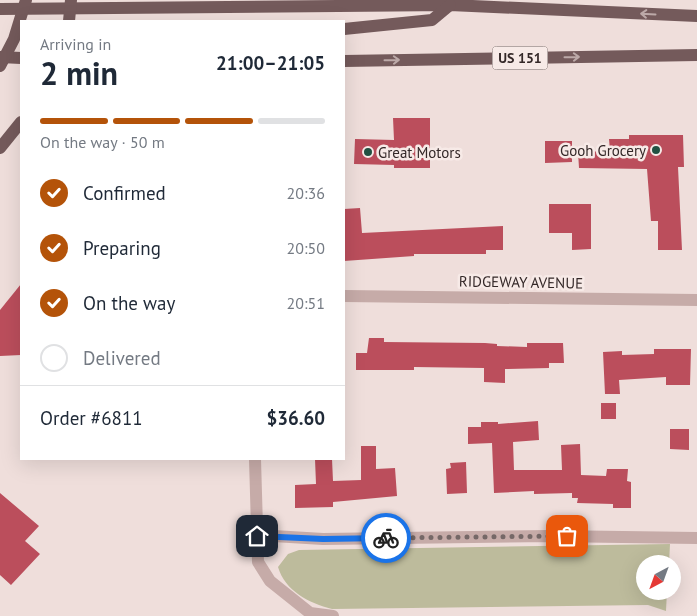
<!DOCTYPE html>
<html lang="en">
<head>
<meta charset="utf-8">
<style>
  :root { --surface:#fff; --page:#f2f2f3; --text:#1f2937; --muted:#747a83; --line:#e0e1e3; --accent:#b45309 }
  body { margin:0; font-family:"PT Sans",sans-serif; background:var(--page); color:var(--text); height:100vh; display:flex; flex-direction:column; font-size:19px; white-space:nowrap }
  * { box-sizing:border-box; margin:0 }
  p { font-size:16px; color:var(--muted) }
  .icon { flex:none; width:28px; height:28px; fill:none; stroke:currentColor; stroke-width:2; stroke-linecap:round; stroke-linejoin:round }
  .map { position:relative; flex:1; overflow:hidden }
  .side { position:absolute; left:20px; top:20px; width:325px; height:440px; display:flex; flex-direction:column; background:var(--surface); border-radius:0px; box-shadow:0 5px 20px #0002 }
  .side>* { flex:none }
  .needle { width:32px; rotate:221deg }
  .tools { position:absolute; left:636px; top:555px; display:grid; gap:10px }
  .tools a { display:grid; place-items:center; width:45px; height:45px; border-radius:50%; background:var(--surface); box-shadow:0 5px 20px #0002; font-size:25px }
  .pin { position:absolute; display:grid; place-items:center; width:42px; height:42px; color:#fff; margin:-21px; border-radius:10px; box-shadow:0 2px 8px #0006 }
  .courier { position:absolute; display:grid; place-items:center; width:50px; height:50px; margin:-25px; border:4px solid #1a73e8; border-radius:50%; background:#fff; color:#222; box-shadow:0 1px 6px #0007 }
  .head em { font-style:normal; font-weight:700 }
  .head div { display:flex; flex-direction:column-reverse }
  .head { display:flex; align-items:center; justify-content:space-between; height:85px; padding:0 20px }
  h1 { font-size:32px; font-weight:700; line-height:38px }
  .bar { display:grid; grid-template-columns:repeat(4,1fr); gap:8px 5px; align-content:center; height:60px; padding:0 20px }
  .bar i { height:6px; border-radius:4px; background:var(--line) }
  .bar .current { background:var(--accent) }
  .bar p { grid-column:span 4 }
  .line { display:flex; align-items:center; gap:12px; padding:0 20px; border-top:1px solid var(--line) }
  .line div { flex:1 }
  ol { padding:0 20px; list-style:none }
  li { display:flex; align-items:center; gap:15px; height:55px }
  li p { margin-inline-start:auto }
  li .icon { padding:5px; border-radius:50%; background:var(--accent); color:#fff; stroke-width:4 }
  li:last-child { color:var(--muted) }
  li i { width:28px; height:28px; border:2px solid var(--line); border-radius:50% }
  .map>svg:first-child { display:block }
</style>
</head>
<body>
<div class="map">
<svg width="697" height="616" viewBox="0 0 697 616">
  <rect width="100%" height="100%" fill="#efdedb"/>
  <path fill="#bdbb9c" d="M670,544l-1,20h-24v27h22l-1,20 -18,-6 -316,4c-23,-6 -47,-18 -54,-42l10,-13 11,-4z"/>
  <g fill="#bb4e5c">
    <path d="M393,118h37v50h-36v-3l-40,-1 1,-25 39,1z"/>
    <path d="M629,135h54l1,32h-6l4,83h-24v-29h-7l-4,-52 -68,-1 -1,-16 32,-1 -1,-12h20z"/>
    <path d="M545,141h27v21l-27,1z"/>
    <path d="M549,204h42v45l-19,1v-17h-23z"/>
    <path d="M360,208l2,25 141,-7v24h-17v4h-72v2l-70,5v-52z"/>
    <path d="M21,284v71l-21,1v-46z"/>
    <path d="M369,338h15v4l101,1 12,1v2l30,1v-4h36l1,20h-15v5l-44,1v14l-21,-1v-14l-70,-1v3h-58v-17h11z"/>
    <path d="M654,349h37l-1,36h-24v-8l-47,3 1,14h-15l-2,-42 19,-1v4l32,-1z"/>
    <rect x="601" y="403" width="15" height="16"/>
    <path d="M538,421l1,19 -26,2 1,28h48l-1,-25 19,-1 1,31 25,1 1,-7h21l-1,12 4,1v26h-18v-4l-36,-1 1,-5h-6v-5l-38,1v-3l-40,2 -2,-50 -24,1v-17h13v-5h17v2z"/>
    <path d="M670,429h19v21l-19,-1z"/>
    <path d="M361,446h15v23l19,-1 2,28 -64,6v5l-38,1v-23l21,-1 -1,-25h17l1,22 28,-1z"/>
    <path d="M466,462l1,31 -20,1 -1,-25 5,-1 -1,-5z"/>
    <path d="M0,493l39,33 -14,15 15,13 -29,31 -11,-10z"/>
  </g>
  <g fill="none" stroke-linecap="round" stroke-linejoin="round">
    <g stroke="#c6aba8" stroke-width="12">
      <path d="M344,296l353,4"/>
      <path d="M255,459l3,103 12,19 40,32 23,3"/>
      <path d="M257,535l66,4 226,-3 148,2"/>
    </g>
    <g stroke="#745a5b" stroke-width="12">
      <path d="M0,9l450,-4 247,11"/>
      <path d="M69,21l2,-21"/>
      <path d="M344,29l88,-9 18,-15"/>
      <path d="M0,57l21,1"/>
      <path d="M344,61l353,-6"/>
      <path d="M0,66l14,-27 12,-39"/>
      <path d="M0,148l21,-26"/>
    </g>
  </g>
  <defs><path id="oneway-shaft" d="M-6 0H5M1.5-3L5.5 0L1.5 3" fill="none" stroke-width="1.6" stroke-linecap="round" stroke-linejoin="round" transform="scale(1.25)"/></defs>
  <g stroke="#bca9a8">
    <use href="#oneway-shaft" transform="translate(648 14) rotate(-177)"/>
    <use href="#oneway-shaft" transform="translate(572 57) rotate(-1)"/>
    <use href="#oneway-shaft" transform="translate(392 60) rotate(-1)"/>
  </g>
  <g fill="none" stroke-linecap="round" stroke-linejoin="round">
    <path stroke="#756867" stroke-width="5" stroke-dasharray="0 9" d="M386,538l181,-2"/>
    <path stroke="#1a73e8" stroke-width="6" d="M257,536l66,3 63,-1"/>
  </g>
  <g fill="#215142" stroke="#f7eae7" stroke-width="2">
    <circle cx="656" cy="150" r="5"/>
    <circle cx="368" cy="152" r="5"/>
  </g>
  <g text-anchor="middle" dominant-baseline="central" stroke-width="5" stroke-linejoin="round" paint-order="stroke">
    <rect fill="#f7eae7" stroke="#6e6261" stroke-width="1" x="492.5" y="46.5" width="55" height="23" rx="4"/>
    <g font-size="14" font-weight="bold" fill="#342828">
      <text x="520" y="58">US 151</text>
    </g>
    <g font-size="15" fill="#342828" stroke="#f7eae7" text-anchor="end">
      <text x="646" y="150">Gooh Grocery</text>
      <text x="378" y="152" text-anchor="start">Great Motors</text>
    </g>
    <g font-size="15" fill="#342828" stroke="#f7eae7">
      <text transform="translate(521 282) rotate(1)">RIDGEWAY AVENUE</text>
    </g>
  </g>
</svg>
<div class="tools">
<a><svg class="needle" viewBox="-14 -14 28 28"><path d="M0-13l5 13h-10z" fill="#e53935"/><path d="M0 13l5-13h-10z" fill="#747a83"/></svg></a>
</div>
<div class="pin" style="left:567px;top:536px;background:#ea580c"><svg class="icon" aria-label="bag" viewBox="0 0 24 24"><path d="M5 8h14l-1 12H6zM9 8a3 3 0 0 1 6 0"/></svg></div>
<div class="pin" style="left:257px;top:536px;background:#1f2937"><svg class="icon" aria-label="home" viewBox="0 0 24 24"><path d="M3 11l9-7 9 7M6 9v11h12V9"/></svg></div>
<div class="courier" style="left:386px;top:538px"><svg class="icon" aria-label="bike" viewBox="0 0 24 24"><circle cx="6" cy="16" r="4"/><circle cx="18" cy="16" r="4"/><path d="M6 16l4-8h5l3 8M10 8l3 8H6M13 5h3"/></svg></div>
<section class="side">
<div class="head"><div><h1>2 min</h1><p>Arriving in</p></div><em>21:00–21:05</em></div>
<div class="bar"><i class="current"></i><i class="current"></i><i class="current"></i><i></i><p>On the way · 50 m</p></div>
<ol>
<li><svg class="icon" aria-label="check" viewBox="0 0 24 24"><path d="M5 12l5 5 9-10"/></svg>Confirmed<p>20:36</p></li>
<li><svg class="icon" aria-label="check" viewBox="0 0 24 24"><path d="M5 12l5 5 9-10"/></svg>Preparing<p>20:50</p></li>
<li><svg class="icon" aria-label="check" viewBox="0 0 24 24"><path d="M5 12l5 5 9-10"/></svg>On the way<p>20:51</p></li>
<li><i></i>Delivered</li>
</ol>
<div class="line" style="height:65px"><div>Order #6811</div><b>$36.60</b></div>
</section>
</div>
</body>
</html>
